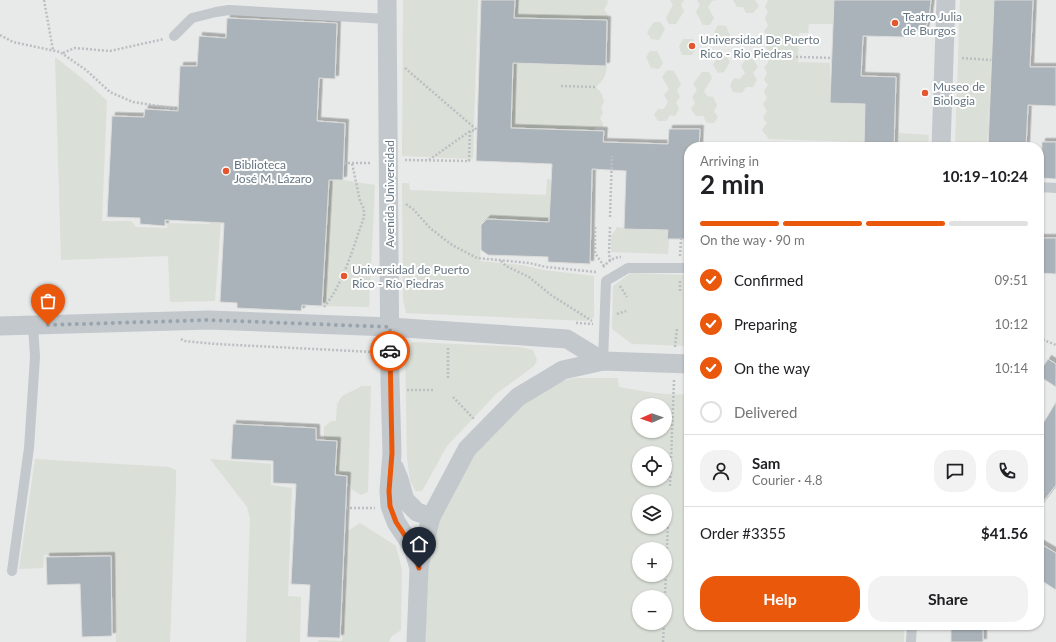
<!DOCTYPE html>
<html lang="en">
<head>
<meta charset="utf-8">
<style>
  :root { --surface:#fff; --page:#f2f2f2; --text:#202124; --muted:#757577; --line:#e0e0e0; --accent:#ea580c }
  body { margin:0; font-family:Lato,sans-serif; background:var(--page); color:var(--text); height:100vh; display:flex; flex-direction:column; font-size:15px; white-space:nowrap }
  * { box-sizing:border-box; margin:0 }
  p { font-size:13px; color:var(--muted) }
  .icon { flex:none; width:22px; height:22px; fill:none; stroke:currentColor; stroke-width:2; stroke-linecap:round; stroke-linejoin:round }
  .map { position:relative; flex:1; overflow:hidden }
  .details { position:absolute; left:684px; top:142px; width:360px; height:488px; display:flex; flex-direction:column; background:var(--surface); border-radius:16px; box-shadow:0 1px 3px #0004 }
  .details>* { flex:none }
  .needle { width:26px; rotate:268deg }
  .fabs { position:absolute; left:632px; top:398px; display:grid; gap:8px }
  .fabs a { display:grid; place-items:center; width:40px; height:40px; border-radius:50%; background:var(--surface); box-shadow:0 1px 3px #0004; font-size:20px }
  .pin { position:absolute; display:grid; place-items:center; width:34px; height:34px; color:#fff; margin:-41px -17px; border-radius:50% 50% 50% 0; rotate:-45deg; box-shadow:0 0 4px #0007 }
  .pin .icon { rotate:45deg }
  .courier { position:absolute; display:grid; place-items:center; width:40px; height:40px; margin:-20px; border:3px solid #ea580c; border-radius:50%; background:#fff; color:#222; box-shadow:0 1px 5px #0007 }
  .headline em { font-style:normal; font-weight:700 }
  .headline div { display:flex; flex-direction:column-reverse }
  .headline { display:flex; align-items:center; justify-content:space-between; height:68px; padding:0 16px }
  h1 { font-size:26px; font-weight:700; line-height:30px }
  .bar { display:grid; grid-template-columns:repeat(4,1fr); gap:6px 4px; align-content:center; height:48px; padding:0 16px }
  .bar i { height:5px; border-radius:3px; background:var(--line) }
  .bar .on { background:var(--accent) }
  .bar p { grid-column:span 4 }
  .line { display:flex; align-items:center; gap:10px; padding:0 16px; border-top:1px solid var(--line) }
  .line div { flex:1 }
  .round { display:grid; place-items:center; flex:none; width:42px; height:42px; border-radius:16px; background:var(--page) }
  ol { padding:0 16px; list-style:none }
  li { display:flex; align-items:center; gap:12px; height:44px }
  li p { margin-inline-start:auto }
  li .icon { padding:4px; border-radius:50%; background:var(--accent); color:#fff; stroke-width:4 }
  li:last-child { color:var(--muted) }
  li i { width:22px; height:22px; border:2px solid var(--line); border-radius:50% }
  .primary-button { display:flex; gap:8px; margin-top:auto; padding:8px 16px }
  .primary-button a { flex:1; height:46px; border-radius:16px; background:var(--accent); color:#fff; font-size:16px; font-weight:700; line-height:46px; text-align:center }
  .primary-button a+a { background:var(--page); color:var(--text) }
  .map>svg:first-child { display:block }
</style>
</head>
<body>
<div class="map">
<svg width="1056" height="642" viewBox="0 0 1056 642">
  <defs>
    <filter id="shadow"><feDropShadow dx="3.5" dy="-3.5" stdDeviation="0" flood-color="#0004"/></filter>
  </defs>
  <rect width="100%" height="100%" fill="#fafaf8"/>
  <path fill="#e8e9e9" fill-rule="evenodd" d="M0,0h1056v642h-1056zM689,147h350v478h-350zM639,405h26v26h-26zM639,453h26v26h-26zM639,501h26v26h-26zM639,549h26v26h-26zM639,597h26v26h-26z"/>
  <g fill="#dadfd7" fill-rule="evenodd">
    <path d="M403,0h75l-5,159 -71,-3z"/>
    <path d="M515,0h92l1,2 -4,8 4,5v5l-94,-2z"/>
    <path d="M670,0h14l-3,5 3,6 -8,13h-7l-3,-6 7,-13z"/>
    <path d="M697,0h20l-5,1 -4,6 6,11 -4,7h-7l-7,-13 4,-7z"/>
    <path d="M733,0h22l4,6 -6,7h-7l-3,-6h-6z"/>
    <path d="M768,0h66l-1,24h-24l-1,9h-9l-1,29 32,1v40l35,1 -1,38 -95,-3 -7,-9 5,-7 -4,-5 4,-7 -4,-7 4,-6 -3,-7 4,-6 -4,-6 3,-6 -3,-6 4,-4v-13l-4,-6 4,-6 -4,-7 4,-5 -3,-8 3,-6 -3,-5z"/>
    <path d="M960,0h34l-7,147h-32z"/>
    <path d="M654,22h6l5,7 -6,11 -8,-1 -4,-7z"/>
    <path d="M718,25l8,1 5,11 -4,6h-7l-6,-11z"/>
    <path d="M683,39h10l4,8 -5,8h-10l-3,-8z"/>
    <path d="M650,51h7l6,12 -4,6 -8,-1 -5,-11z"/>
    <path d="M719,55h7l4,7 -6,10 -6,1 -5,-8z"/>
    <path d="M55,57l34,27 18,17 -5,120h29l5,6 31,1v-5l43,1 2,-18 10,1 -7,94 -45,1 -2,-46 -107,4z"/>
    <path d="M746,59h7l5,8 -5,6 4,7 -4,7h-7l-4,6 -9,-1 -3,-7 4,-7 6,1 5,-6 -4,-7z"/>
    <path d="M513,63l94,3c-1,10 -4,15 -11,21l6,7 2,8 -3,5 2,6 -3,5 3,6v3h-8v4l-84,-3z"/>
    <path d="M667,70l7,1 7,13 -4,6 3,7 -4,5 3,7 -4,7 -5,-1 -4,6h-8l-4,-6 4,-6h6l4,-7 -4,-7 5,-6 -7,-12z"/>
    <path d="M702,72h7l3,6 -8,13 3,5 6,1 4,8 -3,6 4,6 -4,6h-7l-4,-7h-7l-5,-7 4,-6 -3,-6 5,-7 -4,-6z"/>
    <path d="M899,133l30,2 -1,12h-29z"/>
    <path d="M547,179l4,1 -1,42 -63,-3 -6,6 -1,36 41,4 23,5 50,6v41l-7,4 -181,-8 -3,-14 -1,-116h7l1,7 136,5z"/>
    <path d="M329,180h14l32,5 -6,122 -47,-1z"/>
    <path d="M616,227l8,1 1,1 43,1 -1,8 2,1 -1,15 -57,-2v-16l5,-7z"/>
    <path d="M631,273l58,2v71l-57,-2 -20,-15 1,-43z"/>
    <path d="M412,342l107,5 14,3 4,10 -3,6 -38,28 -49,52 -25,45h-6l-6,-10 -3,-24 -2,-109z"/>
    <path d="M574,378h44l1,9c23,4 46,9 70,7v231h215v17h-480l2,-81 4,-22 42,-87 49,-51 29,-16zM639,405h26v26h-26zM639,453h26v26h-26zM639,501h26v26h-26zM639,549h26v26h-26zM639,597h26v26h-26z"/>
    <path d="M362,386h9l-3,106 -7,3 -10,-6v-4l-4,-2v-7l-12,-1 2,-34 -13,-1v-13l7,-6h5l1,-17 5,-8z"/>
    <path d="M35,459l134,8 7,3v18l-6,154h-54l-3,-88 -69,1 -1,13 -24,1z"/>
    <path d="M210,459l61,5v21l21,3 -4,108 13,1 -1,45h3h-57l4,-124 -3,-11z"/>
    <path d="M360,523l36,23 6,24 -1,60 -10,7 -2,5h-71l1,-2 23,1 6,-110z"/>
  </g>
  <g fill="#aab3b9" stroke="#dcdcda" filter="url(#shadow)">
    <path d="M481,0h34l-1,18 93,2 -1,46 -93,-3 -2,65 93,3 -1,11 65,2 1,-15h31l-1,18h-10v92h-22l1,-9 -44,-1 2,-58 -34,-2 -2,95 -42,-2v-5l-60,-2 -7,-5v-25l6,-6 62,3 3,-58 -76,-3z"/>
    <path d="M834,0h97l-2,17 -5,16 -17,-5 -2,9 -42,-1 -2,40 35,1 -2,70h-30l1,-43 -35,-1z"/>
    <path d="M994,0h39l-3,67h26v39l-28,-1 -2,42h-38z"/>
    <path d="M227,18l110,5 -2,56 -16,-1 -2,43 28,2 -2,57h-14l-7,126 -20,-1 -1,6 -64,-3v-5l-17,-1 4,-79 -59,-3v6l-25,-2v-6l-33,-1 5,-101 32,1 1,-8 33,2 2,-45h17l2,-30 27,2z"/>
    <path d="M1042,142h14v37l-15,-1z"/>
    <path d="M1039,238h17v36l-17,-1z"/>
    <path d="M1048,359l8,5v23l-17,-11v-3z"/>
    <path d="M1056,402v83l-17,22v-77z"/>
    <path d="M233,424l83,4v12l21,1 -2,34 12,1 -7,162 -33,-1 3,-52 -19,-1 5,-100 -23,-1v-22l-42,-2z"/>
    <path d="M1039,543l17,10v37l-17,-11z"/>
    <path d="M111,556l1,80 -30,1 -2,-53 -33,1 -1,-28z"/>
    <rect x="951" y="625" width="32" height="17"/>
  </g>
  <g fill="none" stroke-linecap="round" stroke-linejoin="round">
    <g stroke="#bbbfc2" stroke-width="2.5" stroke-dasharray="2 2" stroke-linecap="butt">
      <path d="M44,0l9,50"/>
      <path d="M0,35l13,7 47,10 26,18 24,22 23,10 45,7"/>
      <path d="M63,53l12,-5 35,3 54,-12"/>
      <path d="M768,56l64,2"/>
      <path d="M962,58l29,2"/>
      <path d="M405,68l72,62"/>
      <path d="M561,86l35,1"/>
      <path d="M405,160l64,1 1,-30 6,-1"/>
      <path d="M429,160l41,-29"/>
      <path d="M344,163h27"/>
      <path d="M406,204l7,5 17,19 22,17 25,13 52,5 17,4 50,5"/>
      <path d="M610,217l2,-61"/>
      <path d="M595,227v26l9,13"/>
      <path d="M680,256l1,-17"/>
      <path d="M501,261l5,5 23,11 22,18 41,26"/>
      <path d="M610,261l-1,-8 1,-26"/>
      <path d="M603,267c5,-5 10,-10 18,-10"/>
      <path d="M620,286l7,11"/>
      <path d="M680,291v-12"/>
      <path d="M324,307c19,-22 30,-62 40,-90v-8l-4,-8 -8,-38"/>
      <path d="M617,314l9,-3"/>
      <path d="M576,323l17,1"/>
      <path d="M1039,338l17,7"/>
      <path d="M181,339l3,2 32,3 157,8"/>
      <path d="M675,347l2,-18"/>
      <path d="M448,378v-31"/>
      <path d="M407,390h28"/>
      <path d="M453,397l21,22"/>
      <path d="M670,486l4,-106"/>
      <path d="M346,508h29"/>
      <path d="M665,597l3,-75"/>
      <path d="M663,642l1,-19"/>
    </g>
    <g stroke="#c3c8cc" stroke-width="10">
      <path d="M174,36l18,-18 24,-6 13,-2 158,9"/>
      <path d="M1039,187l17,1"/>
      <path d="M603,361l3,-80 22,-13h61"/>
      <path d="M12,571l17,-123 6,-91 -2,-32"/>
      <path d="M911,642l1,-17"/>
    </g>
    <g stroke="#c3c8cc" stroke-width="19">
      <path d="M387,0l3,380 2,73 -3,38 1,15 6,16 17,26 6,20 -3,74"/>
      <path d="M941,147l5,-147"/>
      <path d="M0,326l209,-6 181,7 177,12 36,22"/>
      <path d="M394,467l5,12 6,21 12,12 14,5"/>
      <path d="M419,566l12,-49 36,-68 51,-52 45,-27 40,-9 86,3"/>
    </g>
  </g>
  <g fill="none" stroke-linecap="round" stroke-linejoin="round">
    <path stroke="#99a4ac" stroke-width="4" stroke-dasharray="0 7.2" d="M48,325l162,-5 180,7v24"/>
    <path stroke="#ea580c" stroke-width="5" d="M390,351l2,102 -3,38 1,15 6,16 17,26 6,20"/>
  </g>
  <g fill="#e4572e" stroke="#fff" stroke-width="1.5">
    <circle cx="895" cy="23" r="4"/>
    <circle cx="692" cy="46" r="4"/>
    <circle cx="925" cy="93" r="4"/>
    <circle cx="226" cy="171" r="4"/>
    <circle cx="344" cy="276" r="4"/>
  </g>
  <g text-anchor="middle" dominant-baseline="central" stroke-width="4" stroke-linejoin="round" paint-order="stroke">
    <g font-size="12" fill="#657683" stroke="#fff" text-anchor="start">
      <text x="903" y="16">Teatro Julia<tspan x="903" dy="14">de Burgos</tspan></text>
      <text x="700" y="39">Universidad De Puerto<tspan x="700" dy="14">Rico - Rio Piedras</tspan></text>
      <text x="933" y="86">Museo de<tspan x="933" dy="14">Biologia</tspan></text>
      <text x="234" y="164">Biblioteca<tspan x="234" dy="14">José M. Lázaro</tspan></text>
      <text x="352" y="269">Universidad de Puerto<tspan x="352" dy="14">Rico - Río Piedras</tspan></text>
    </g>
    <g font-size="12" fill="#657683" stroke="#fff">
      <text transform="translate(389 194) rotate(-90)">Avenida Universidad</text>
    </g>
  </g>
</svg>
<div class="fabs">
<a><svg class="needle" viewBox="-14 -14 28 28"><path d="M0-13l5 13h-10z" fill="#e53935"/><path d="M0 13l5-13h-10z" fill="#757577"/></svg></a>
<a><svg class="icon" aria-label="locate" viewBox="0 0 24 24"><circle cx="12" cy="12" r="6"/><path d="M12 2v4M12 18v4M2 12h4M18 12h4"/></svg></a>
<a><svg class="icon" aria-label="layers" viewBox="0 0 24 24"><path d="M12 4l9 5-9 5-9-5zM3 14l9 5 9-5"/></svg></a>
<a>+</a>
<a>−</a>
</div>
<div class="pin" style="left:48px;top:325px;background:#ea580c"><svg class="icon" aria-label="bag" viewBox="0 0 24 24"><path d="M5 8h14l-1 12H6zM9 8a3 3 0 0 1 6 0"/></svg></div>
<div class="pin" style="left:419px;top:568px;background:#1f2937"><svg class="icon" aria-label="home" viewBox="0 0 24 24"><path d="M3 11l9-7 9 7M6 9v11h12V9"/></svg></div>
<div class="courier" style="left:390px;top:351px"><svg class="icon" aria-label="car" viewBox="0 0 24 24"><path d="M5 17H2v-5l4-1 3-4h7l3 4 3 1v5h-3M9 17h6M6 11h13"/><circle cx="7" cy="17" r="2"/><circle cx="17" cy="17" r="2"/></svg></div>
<section class="details">
<div class="headline"><div><h1>2 min</h1><p>Arriving in</p></div><em>10:19–10:24</em></div>
<div class="bar"><i class="on"></i><i class="on"></i><i class="on"></i><i></i><p>On the way · 90 m</p></div>
<ol>
<li><svg class="icon" aria-label="check" viewBox="0 0 24 24"><path d="M5 12l5 5 9-10"/></svg>Confirmed<p>09:51</p></li>
<li><svg class="icon" aria-label="check" viewBox="0 0 24 24"><path d="M5 12l5 5 9-10"/></svg>Preparing<p>10:12</p></li>
<li><svg class="icon" aria-label="check" viewBox="0 0 24 24"><path d="M5 12l5 5 9-10"/></svg>On the way<p>10:14</p></li>
<li><i></i>Delivered</li>
</ol>
<div class="line" style="height:72px"><a class="round"><svg class="icon" aria-label="person" viewBox="0 0 24 24"><circle cx="12" cy="8" r="4"/><path d="M4 21q1-7 8-7t8 7"/></svg></a><div><b>Sam</b><p>Courier · 4.8</p></div><a class="round"><svg class="icon" aria-label="chat" viewBox="0 0 24 24"><path d="M4 5h16v11H9l-5 4z"/></svg></a><a class="round"><svg class="icon" aria-label="phone" viewBox="0 0 24 24"><path d="M5 4h4l2 5-3 2q2 4 5 5l2-3 5 2v4C11 20 4 13 5 4z"/></svg></a></div>
<div class="line" style="height:52px"><div>Order #3355</div><b>$41.56</b></div>
<div class="primary-button"><a>Help</a><a>Share</a></div>
</section>
</div>
</body>
</html>
